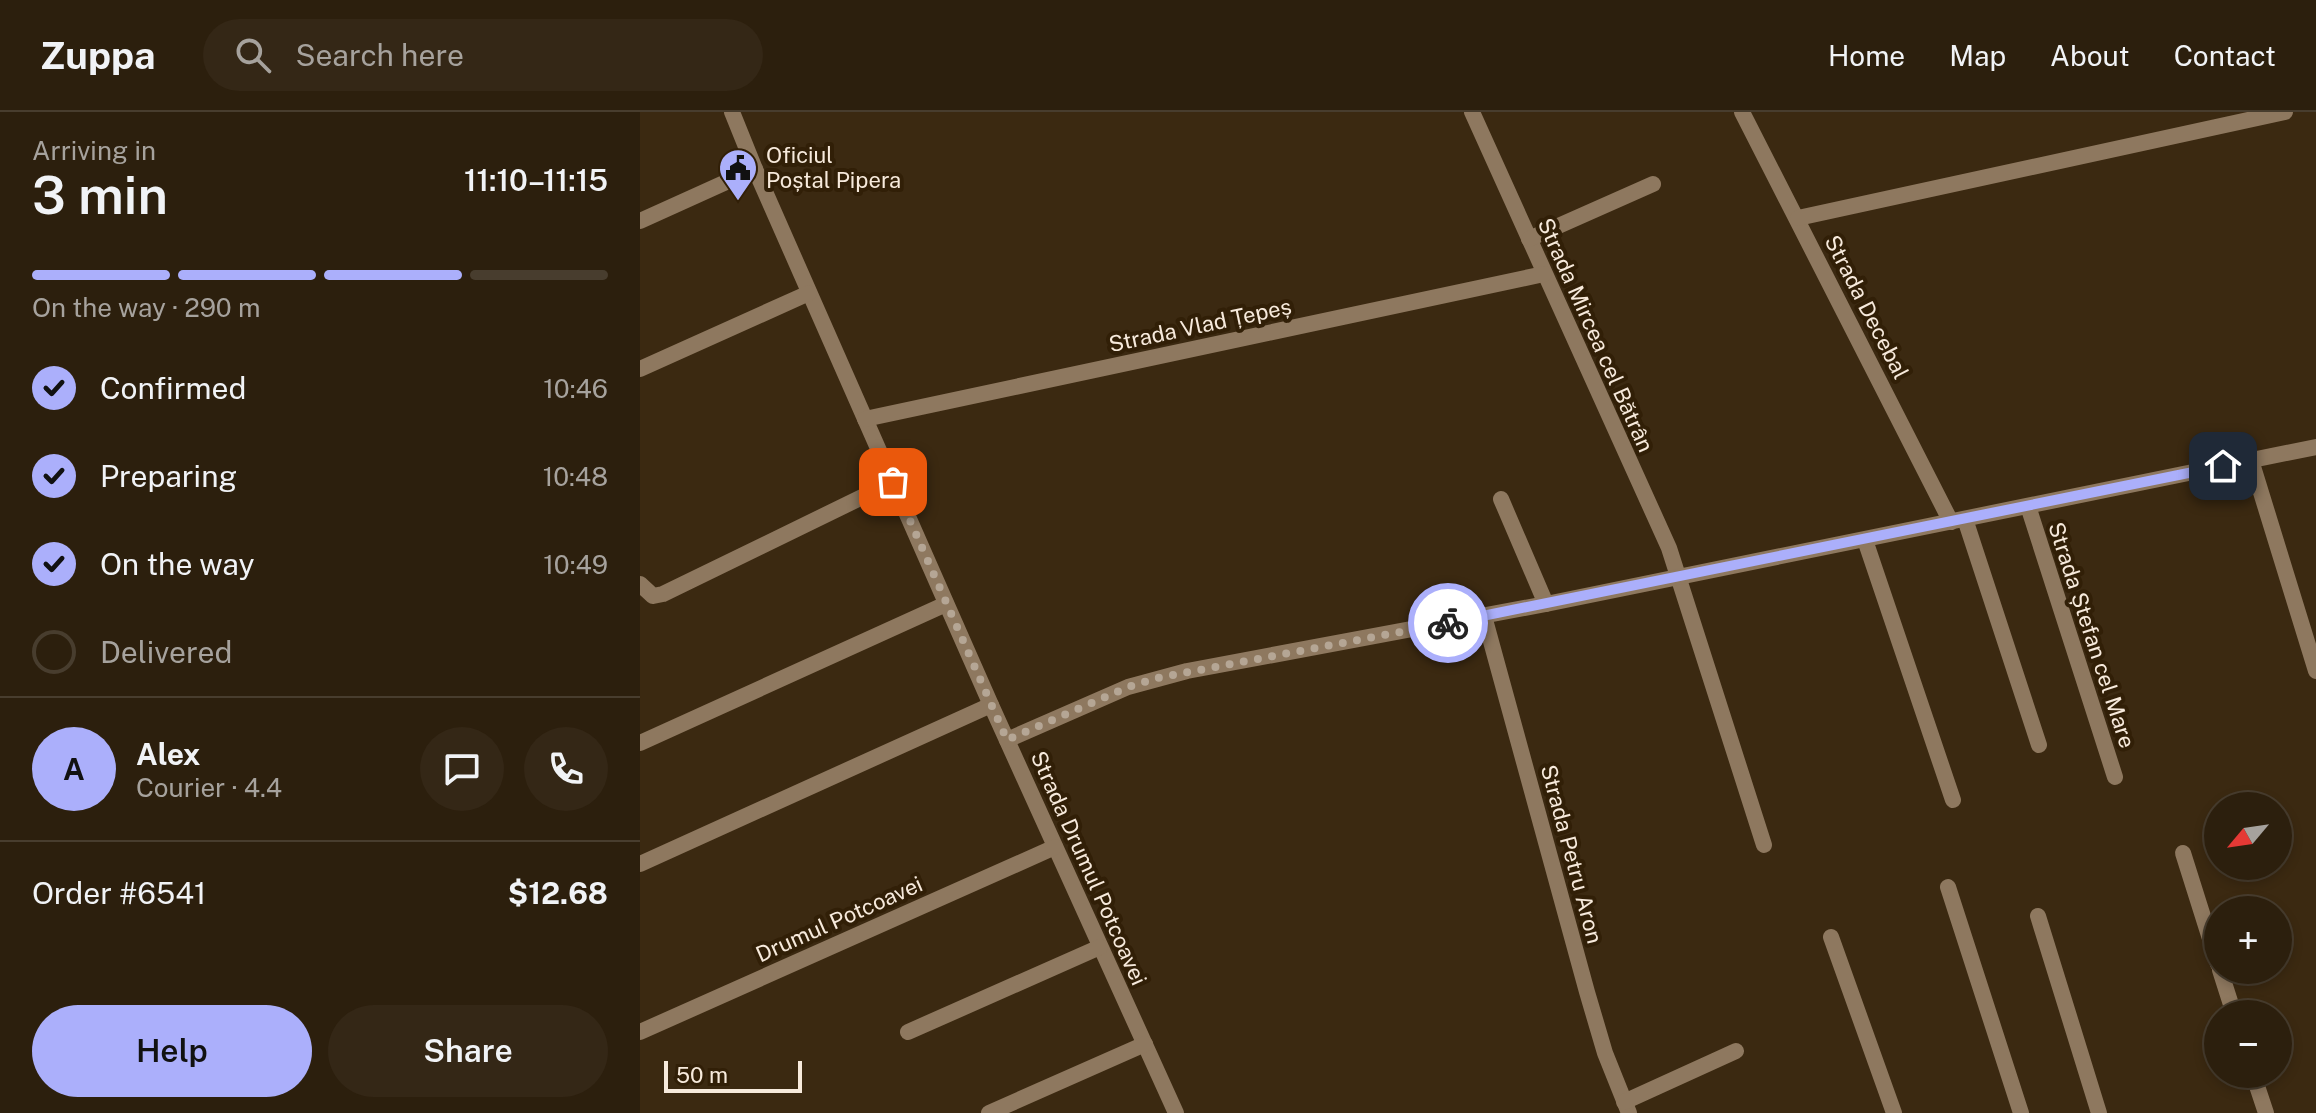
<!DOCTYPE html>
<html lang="en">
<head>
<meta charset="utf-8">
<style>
  :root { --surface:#2c1f0d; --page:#342716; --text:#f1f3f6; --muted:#a6a29d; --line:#483d2e; --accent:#abaffb }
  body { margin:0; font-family:"Public Sans",sans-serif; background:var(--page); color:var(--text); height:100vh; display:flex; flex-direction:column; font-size:30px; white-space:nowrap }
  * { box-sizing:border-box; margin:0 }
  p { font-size:26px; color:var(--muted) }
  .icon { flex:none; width:44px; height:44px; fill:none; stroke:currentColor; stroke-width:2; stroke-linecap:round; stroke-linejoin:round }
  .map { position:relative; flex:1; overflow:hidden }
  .drawer { display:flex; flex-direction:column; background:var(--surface); width:640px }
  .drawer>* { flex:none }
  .needle { width:52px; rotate:241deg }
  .controls { position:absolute; left:1564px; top:680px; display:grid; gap:16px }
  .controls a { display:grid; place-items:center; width:88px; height:88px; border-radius:50%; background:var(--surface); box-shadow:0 4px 12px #0003,0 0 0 2px var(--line); font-size:40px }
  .scale { position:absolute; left:24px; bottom:20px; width:138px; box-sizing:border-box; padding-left:8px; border:4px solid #f7eadc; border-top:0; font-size:22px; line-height:28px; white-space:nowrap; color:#f7eadc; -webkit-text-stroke:6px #311f07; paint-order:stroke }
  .pin { position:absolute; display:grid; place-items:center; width:68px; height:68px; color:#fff; margin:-34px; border-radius:16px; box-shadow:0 4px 12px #0006 }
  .courier { position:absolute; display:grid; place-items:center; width:80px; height:80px; margin:-40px; border:6px solid #abaffb; border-radius:50%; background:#fff; color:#222; box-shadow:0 2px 10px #0007 }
  .summary em { font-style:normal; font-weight:600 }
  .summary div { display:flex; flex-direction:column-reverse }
  .summary { display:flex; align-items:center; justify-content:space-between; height:136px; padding:0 32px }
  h1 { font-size:52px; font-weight:600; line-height:60px }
  .bar { display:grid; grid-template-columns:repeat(4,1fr); gap:12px 8px; align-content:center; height:96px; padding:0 32px }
  .bar i { height:10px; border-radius:6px; background:var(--line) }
  .bar .active { background:var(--accent) }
  .bar p { grid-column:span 4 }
  .line { display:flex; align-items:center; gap:20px; padding:0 32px; border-top:2px solid var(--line) }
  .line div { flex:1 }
  .round { display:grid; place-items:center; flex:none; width:84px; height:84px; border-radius:42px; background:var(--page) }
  ol { padding:0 32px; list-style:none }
  li { display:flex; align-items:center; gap:24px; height:88px }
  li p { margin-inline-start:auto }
  li .icon { padding:8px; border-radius:50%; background:var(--accent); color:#111; stroke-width:4 }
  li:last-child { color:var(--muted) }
  li i { width:44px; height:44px; border:4px solid var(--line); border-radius:50% }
  .button { display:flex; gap:16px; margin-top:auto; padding:16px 32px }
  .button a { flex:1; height:92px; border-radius:48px; background:var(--accent); color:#111; font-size:32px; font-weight:600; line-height:92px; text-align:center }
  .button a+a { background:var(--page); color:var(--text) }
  header { display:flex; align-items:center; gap:48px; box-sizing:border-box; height:112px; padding:0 40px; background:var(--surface); border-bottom:2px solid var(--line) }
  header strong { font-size:38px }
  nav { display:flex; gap:44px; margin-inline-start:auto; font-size:28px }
  .search { width:560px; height:72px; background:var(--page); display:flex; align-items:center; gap:20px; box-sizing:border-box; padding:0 28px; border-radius:44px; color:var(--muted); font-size:30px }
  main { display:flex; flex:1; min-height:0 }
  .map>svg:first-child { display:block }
</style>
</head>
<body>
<header>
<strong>Zuppa</strong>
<div class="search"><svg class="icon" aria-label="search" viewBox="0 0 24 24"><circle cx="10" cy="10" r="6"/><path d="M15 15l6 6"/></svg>Search here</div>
<nav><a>Home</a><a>Map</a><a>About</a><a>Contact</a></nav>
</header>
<main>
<section class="drawer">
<div class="summary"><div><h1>3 min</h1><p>Arriving in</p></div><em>11:10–11:15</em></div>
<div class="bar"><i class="active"></i><i class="active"></i><i class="active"></i><i></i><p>On the way · 290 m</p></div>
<ol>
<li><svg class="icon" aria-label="check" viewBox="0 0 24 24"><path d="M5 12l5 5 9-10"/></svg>Confirmed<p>10:46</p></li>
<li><svg class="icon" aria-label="check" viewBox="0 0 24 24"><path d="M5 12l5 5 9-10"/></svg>Preparing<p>10:48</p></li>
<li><svg class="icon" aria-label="check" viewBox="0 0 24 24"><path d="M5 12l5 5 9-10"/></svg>On the way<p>10:49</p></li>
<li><i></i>Delivered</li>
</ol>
<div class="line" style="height:144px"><b class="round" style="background:var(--accent);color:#111">A</b><div><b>Alex</b><p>Courier · 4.4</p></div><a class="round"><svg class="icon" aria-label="chat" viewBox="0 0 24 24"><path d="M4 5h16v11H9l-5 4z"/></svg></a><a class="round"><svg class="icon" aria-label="phone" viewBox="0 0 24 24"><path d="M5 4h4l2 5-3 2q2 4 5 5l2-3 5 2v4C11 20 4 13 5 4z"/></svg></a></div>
<div class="line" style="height:104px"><div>Order #6541</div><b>$12.68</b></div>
<div class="button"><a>Help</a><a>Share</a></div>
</section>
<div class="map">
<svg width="1676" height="1001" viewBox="0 0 1676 1001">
  <rect width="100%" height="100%" fill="#3b2911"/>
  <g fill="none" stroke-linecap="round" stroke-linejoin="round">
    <g stroke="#8e785f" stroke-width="16">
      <path d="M92,0l23,57 236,536 185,408"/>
      <path d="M832,0l197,436 95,297"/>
      <path d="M1102,0l209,410"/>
      <path d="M1158,106l487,-106"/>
      <path d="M0,109l115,-52"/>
      <path d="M889,127l124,-55"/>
      <path d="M0,257l169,-76"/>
      <path d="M225,307l679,-145"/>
      <path d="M1611,348l65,211"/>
      <path d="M861,387l45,105"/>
      <path d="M1388,394l87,271"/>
      <path d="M1325,407l74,226"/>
      <path d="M1225,428l88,260"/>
      <path d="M0,472l13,12 10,-2 230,-112"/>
      <path d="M844,504l103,376 18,61 24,60"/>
      <path d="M367,628l121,-53 59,-16 359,-67 770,-157"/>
      <path d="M0,631l306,-139"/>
      <path d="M1543,741l35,111"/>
      <path d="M0,752l351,-159"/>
      <path d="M1308,775l73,226"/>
      <path d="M1398,804l61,197"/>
      <path d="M1191,825l63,176"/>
      <path d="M1580,858l14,44"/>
      <path d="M0,920l415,-185"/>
      <path d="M268,920l192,-85"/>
      <path d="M1613,962l13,39"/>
      <path d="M984,990l112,-51"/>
      <path d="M349,1001l156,-69"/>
    </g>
  </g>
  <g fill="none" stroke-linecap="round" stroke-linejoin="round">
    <path stroke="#b5a695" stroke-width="8" stroke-dasharray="0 14.4" d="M253,370l114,258 121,-53 29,-9 291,-55"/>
    <path stroke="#abaffb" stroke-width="10" d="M808,511l775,-157"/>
  </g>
  <defs>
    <g id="civic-pin" transform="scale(2)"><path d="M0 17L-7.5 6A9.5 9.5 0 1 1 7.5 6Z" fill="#abaffb" stroke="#311f07"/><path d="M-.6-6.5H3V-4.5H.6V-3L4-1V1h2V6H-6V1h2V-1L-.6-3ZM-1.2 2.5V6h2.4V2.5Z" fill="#111"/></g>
  </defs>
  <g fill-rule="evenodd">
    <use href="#civic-pin" x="98" y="56"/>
  </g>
  <g text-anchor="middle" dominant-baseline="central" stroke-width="8" stroke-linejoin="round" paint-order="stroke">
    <g font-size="22" fill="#f7eadc" stroke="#311f07" text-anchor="start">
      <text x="126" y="43">Oficiul<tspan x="126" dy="25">Poștal Pipera</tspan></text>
    </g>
    <g font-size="22" fill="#f7eadc" stroke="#311f07">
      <text transform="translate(1227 195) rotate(63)">Strada Decebal</text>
      <text transform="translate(560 213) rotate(-12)">Strada Vlad Țepeș</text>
      <text transform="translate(956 223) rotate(66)">Strada Mircea cel Bătrân</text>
      <text transform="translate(1452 523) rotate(72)">Strada Ștefan cel Mare</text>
      <text transform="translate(932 742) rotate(75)">Strada Petru Aron</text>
      <text transform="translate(449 756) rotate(66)">Strada Drumul Potcoavei</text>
      <text transform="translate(199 807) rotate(-24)">Drumul Potcoavei</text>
    </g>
  </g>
</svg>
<div class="controls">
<a><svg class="needle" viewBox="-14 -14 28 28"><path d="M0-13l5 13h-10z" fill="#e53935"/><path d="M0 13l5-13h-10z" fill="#a6a29d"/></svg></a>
<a>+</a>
<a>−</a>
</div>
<div class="scale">50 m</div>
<div class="pin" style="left:253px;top:370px;background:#ea580c"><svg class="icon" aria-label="bag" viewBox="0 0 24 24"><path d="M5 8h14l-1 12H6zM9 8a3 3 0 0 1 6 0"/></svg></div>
<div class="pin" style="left:1583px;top:354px;background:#1f2937"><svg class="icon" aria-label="home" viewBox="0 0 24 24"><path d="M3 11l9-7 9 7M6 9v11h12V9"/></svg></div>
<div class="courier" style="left:808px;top:511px"><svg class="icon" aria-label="bike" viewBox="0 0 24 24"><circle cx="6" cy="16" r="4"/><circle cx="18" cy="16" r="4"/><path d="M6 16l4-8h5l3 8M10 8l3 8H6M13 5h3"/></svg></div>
</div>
</main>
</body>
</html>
